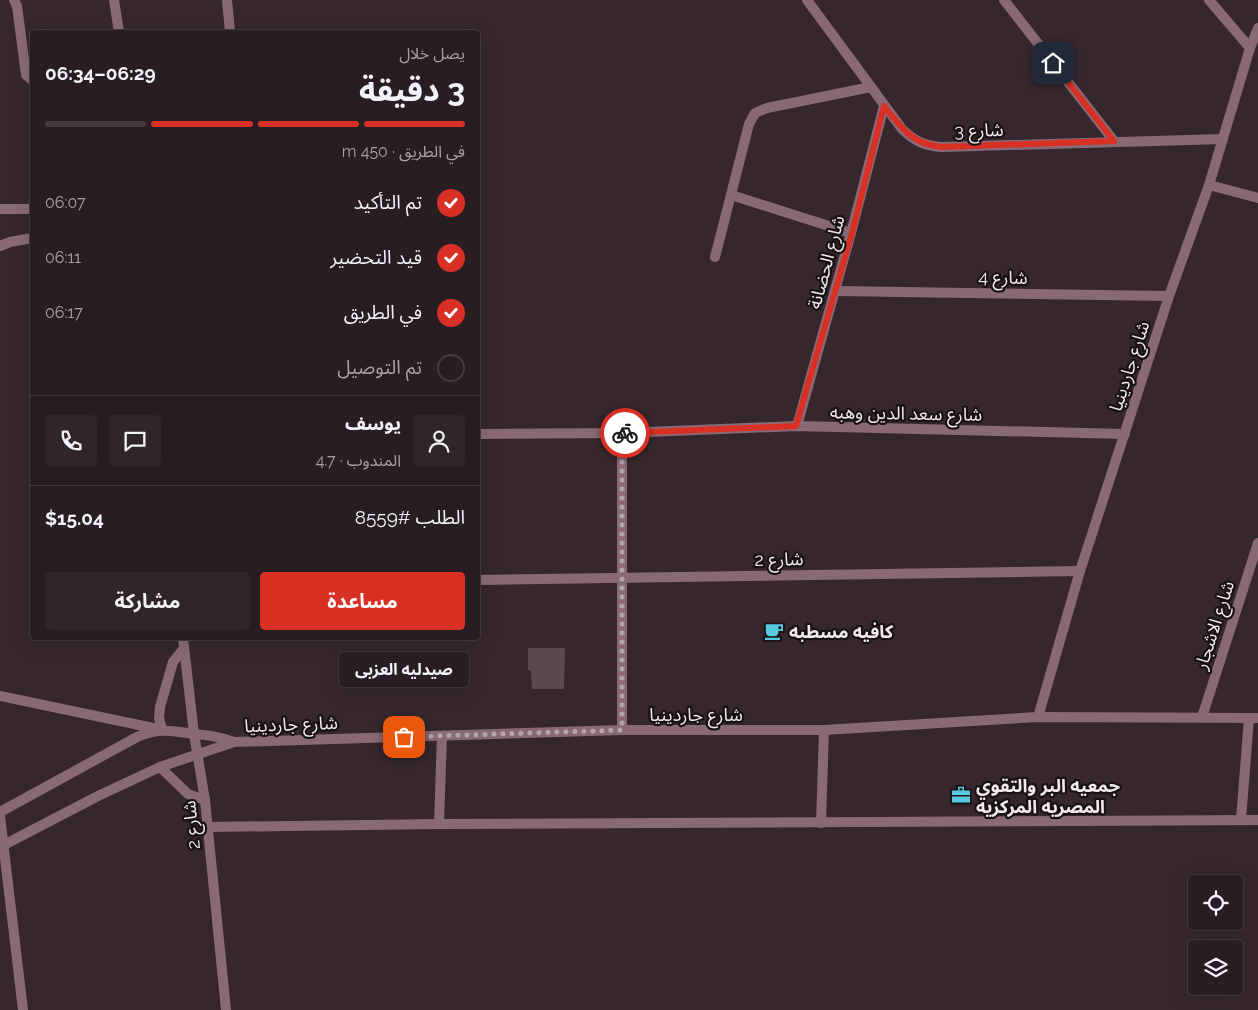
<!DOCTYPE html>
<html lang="ar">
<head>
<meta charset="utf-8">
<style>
  :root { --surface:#281d22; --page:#30262a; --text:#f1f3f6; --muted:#a5a2a5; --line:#443b40; --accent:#d93025 }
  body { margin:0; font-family:Raleway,"Noto Sans Arabic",sans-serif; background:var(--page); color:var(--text); direction:rtl; height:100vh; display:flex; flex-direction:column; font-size:19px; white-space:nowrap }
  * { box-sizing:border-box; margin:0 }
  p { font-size:16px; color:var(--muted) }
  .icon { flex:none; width:28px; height:28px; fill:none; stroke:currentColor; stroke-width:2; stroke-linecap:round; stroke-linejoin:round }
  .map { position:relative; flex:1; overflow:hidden; direction:ltr }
  .side { position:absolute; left:30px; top:30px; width:450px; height:610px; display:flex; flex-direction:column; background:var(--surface); border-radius:5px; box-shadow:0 5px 20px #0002,0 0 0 1px var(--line); direction:rtl }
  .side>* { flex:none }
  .tools { position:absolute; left:1188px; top:875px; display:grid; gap:10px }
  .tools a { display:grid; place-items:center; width:55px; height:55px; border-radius:5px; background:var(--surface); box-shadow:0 5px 20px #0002,0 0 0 1px var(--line); font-size:25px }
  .pin { position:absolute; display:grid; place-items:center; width:42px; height:42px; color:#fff; margin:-21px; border-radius:10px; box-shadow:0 2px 8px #0006 }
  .courier { position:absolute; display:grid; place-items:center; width:50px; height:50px; margin:-25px; border:4px solid #d93025; border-radius:50%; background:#fff; color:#222; box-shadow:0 1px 6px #0007 }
  .bubble { position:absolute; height:35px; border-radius:5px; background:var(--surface); box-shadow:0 5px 20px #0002,0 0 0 1px var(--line); font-size:16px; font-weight:700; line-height:35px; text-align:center; direction:rtl }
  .overview em { font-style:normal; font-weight:700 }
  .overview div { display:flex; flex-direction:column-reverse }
  .overview { display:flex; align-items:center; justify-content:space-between; height:85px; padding:0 15px }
  h1 { font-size:32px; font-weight:700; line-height:38px }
  .bar { display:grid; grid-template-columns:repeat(4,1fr); gap:8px 5px; align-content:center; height:60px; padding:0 15px }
  .bar i { height:6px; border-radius:4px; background:var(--line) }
  .bar .active { background:var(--accent) }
  .bar p { grid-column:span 4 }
  .line { display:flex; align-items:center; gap:12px; padding:0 15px; border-top:1px solid var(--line) }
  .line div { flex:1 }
  .round { display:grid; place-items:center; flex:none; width:52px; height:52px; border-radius:5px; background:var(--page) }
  ol { padding:0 15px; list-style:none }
  li { display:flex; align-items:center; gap:15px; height:55px }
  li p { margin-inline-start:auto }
  li .icon { padding:5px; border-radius:50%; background:var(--accent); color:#fff; stroke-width:4 }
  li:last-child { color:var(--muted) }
  li i { width:28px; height:28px; border:2px solid var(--line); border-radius:50% }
  .cta { display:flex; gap:10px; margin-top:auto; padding:10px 15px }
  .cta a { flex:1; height:58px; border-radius:5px; background:var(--accent); color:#fff; font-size:20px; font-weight:700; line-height:58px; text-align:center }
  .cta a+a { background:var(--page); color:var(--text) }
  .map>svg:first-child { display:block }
</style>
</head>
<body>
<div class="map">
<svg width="1258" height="1010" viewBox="0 0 1258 1010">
  <rect width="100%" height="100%" fill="#35272d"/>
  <path fill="#594a4f" d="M528,648h37l-1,41h-32l-1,-18 -3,-1z"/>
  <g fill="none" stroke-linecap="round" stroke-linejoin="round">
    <g stroke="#8a6976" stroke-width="10">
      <path d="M14,0l3,6 9,69 6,5"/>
      <path d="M227,0l3,32"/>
      <path d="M807,0l95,129c12,12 23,17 40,18l281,-8"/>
      <path d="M1004,0l110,141"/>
      <path d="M1209,0l41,48"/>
      <path d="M1209,185l49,13"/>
      <path d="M731,195l120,38"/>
      <path d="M715,257l34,-133 6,-11 12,-5 104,-21"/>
      <path d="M835,291l334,5"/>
      <path d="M797,426l54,-193 33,-127"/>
      <path d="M478,434l144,-1 175,-7 328,8"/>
      <path d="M478,580l602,-9"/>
      <path d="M0,696l158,33"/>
      <path d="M1038,717l42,-146 89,-275 40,-111 41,-137 8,-20"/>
      <path d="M1202,717l56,-174"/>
      <path d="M622,730v-297"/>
      <path d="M0,812l137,-75c23,-10 35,-6 58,-3 14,1 26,3 39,8"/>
      <path d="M1241,820l8,-102"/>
      <path d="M821,823l3,-93"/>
      <path d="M439,824l3,-88"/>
      <path d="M207,827l232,-3 819,-4"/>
      <path d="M0,847l98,-51 62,-29 74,-25 388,-12h202l214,-13 220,1"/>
    </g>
    <g stroke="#8a6976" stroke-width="10">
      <path d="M114,0l5,32"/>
      <path d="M0,209h32"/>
      <path d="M0,246l10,-4 22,-4"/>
      <path d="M183,638l11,96 11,66 21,210"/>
      <path d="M162,730l-3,-12 1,-11 13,-45 11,-14"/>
      <path d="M160,767l28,27 17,6"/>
      <path d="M0,816l23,194"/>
    </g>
  </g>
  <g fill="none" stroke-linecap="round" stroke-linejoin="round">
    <path stroke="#b0a5a9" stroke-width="5" stroke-dasharray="0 9" d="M404,737l218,-7v-297h3"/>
    <path stroke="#d93025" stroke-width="6" d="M625,433l171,-7 56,-193 32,-127c18,22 27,38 58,41l172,-6 -61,-78"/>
  </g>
  <defs>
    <g id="cafe-bare" transform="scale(1.5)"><path d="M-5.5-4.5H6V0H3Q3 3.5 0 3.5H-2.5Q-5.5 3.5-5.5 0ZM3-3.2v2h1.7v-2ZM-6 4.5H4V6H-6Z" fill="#55cadf" stroke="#181215" stroke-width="2.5" paint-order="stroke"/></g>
    <g id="office-bare" transform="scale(1.5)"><path d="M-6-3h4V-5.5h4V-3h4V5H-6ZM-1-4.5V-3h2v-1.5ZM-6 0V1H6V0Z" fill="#55cadf" stroke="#181215" stroke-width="2.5" paint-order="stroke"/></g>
  </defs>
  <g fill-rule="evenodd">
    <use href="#cafe-bare" x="774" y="631"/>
    <use href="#office-bare" x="961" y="795"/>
  </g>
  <g text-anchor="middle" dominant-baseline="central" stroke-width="4.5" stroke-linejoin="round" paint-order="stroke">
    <g font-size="18" fill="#f2e9ec" stroke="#181215">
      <text transform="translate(979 130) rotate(-2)">شارع 3</text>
      <text transform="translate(826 262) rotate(-75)">شارع الحضانة</text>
      <text transform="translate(1003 277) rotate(1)">شارع 4</text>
      <text transform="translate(1129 366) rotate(-72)">شارع جاردينيا</text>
      <text transform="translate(906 413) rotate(1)">شارع سعد الدين وهبه</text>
      <text transform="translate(779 559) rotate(-1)">شارع 2</text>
      <text transform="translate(1214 625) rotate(-72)">شارع الاشجار</text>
      <text x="696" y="714">شارع جاردينيا</text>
      <text transform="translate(291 724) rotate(-2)">شارع جاردينيا</text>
      <text transform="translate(191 825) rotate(-96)">شارع 2</text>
    </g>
    <g font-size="18" font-weight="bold" fill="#f2e9ec" stroke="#181215" text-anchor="start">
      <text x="789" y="631">كافيه مسطبه</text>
      <text x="976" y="785">جمعيه البر والتقوي<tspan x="976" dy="21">المصريه المركزيه</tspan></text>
    </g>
  </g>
</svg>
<div class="tools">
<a><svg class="icon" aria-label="locate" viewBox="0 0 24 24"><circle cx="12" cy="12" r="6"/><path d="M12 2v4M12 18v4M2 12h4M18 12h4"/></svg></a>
<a><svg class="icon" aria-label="layers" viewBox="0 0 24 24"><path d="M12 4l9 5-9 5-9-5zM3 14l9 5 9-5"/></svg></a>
</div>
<div class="pin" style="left:404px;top:737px;background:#ea580c"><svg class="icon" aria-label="bag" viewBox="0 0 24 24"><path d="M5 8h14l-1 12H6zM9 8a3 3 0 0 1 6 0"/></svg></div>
<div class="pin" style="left:1053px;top:63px;background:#1f2937"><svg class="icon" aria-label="home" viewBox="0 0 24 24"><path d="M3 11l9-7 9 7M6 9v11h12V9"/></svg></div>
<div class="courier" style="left:625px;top:433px"><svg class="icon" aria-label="bike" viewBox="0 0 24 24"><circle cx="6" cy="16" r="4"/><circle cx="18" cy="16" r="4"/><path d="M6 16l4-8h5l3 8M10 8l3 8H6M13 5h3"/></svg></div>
<div class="bubble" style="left:339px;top:652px;width:130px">صيدليه العزبى</div>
<section class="side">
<div class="overview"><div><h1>3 دقيقة</h1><p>يصل خلال</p></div><em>06:29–06:34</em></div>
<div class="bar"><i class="active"></i><i class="active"></i><i class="active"></i><i></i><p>في الطريق · 450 m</p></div>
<ol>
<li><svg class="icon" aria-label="check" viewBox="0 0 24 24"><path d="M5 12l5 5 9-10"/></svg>تم التأكيد<p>06:07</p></li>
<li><svg class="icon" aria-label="check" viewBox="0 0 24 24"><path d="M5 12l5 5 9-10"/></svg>قيد التحضير<p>06:11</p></li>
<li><svg class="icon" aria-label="check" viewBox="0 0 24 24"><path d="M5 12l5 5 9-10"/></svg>في الطريق<p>06:17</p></li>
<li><i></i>تم التوصيل</li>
</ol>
<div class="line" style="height:90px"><a class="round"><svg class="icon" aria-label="person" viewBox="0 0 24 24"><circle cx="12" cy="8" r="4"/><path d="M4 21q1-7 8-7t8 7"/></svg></a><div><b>يوسف</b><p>المندوب · 4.7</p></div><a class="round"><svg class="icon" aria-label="chat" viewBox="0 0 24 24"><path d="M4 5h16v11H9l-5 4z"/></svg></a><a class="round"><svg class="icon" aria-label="phone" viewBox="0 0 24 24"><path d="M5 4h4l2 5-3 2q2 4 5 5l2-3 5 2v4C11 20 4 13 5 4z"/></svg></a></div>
<div class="line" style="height:65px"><div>الطلب #8559</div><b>$15.04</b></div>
<div class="cta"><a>مساعدة</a><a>مشاركة</a></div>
</section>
</div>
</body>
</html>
